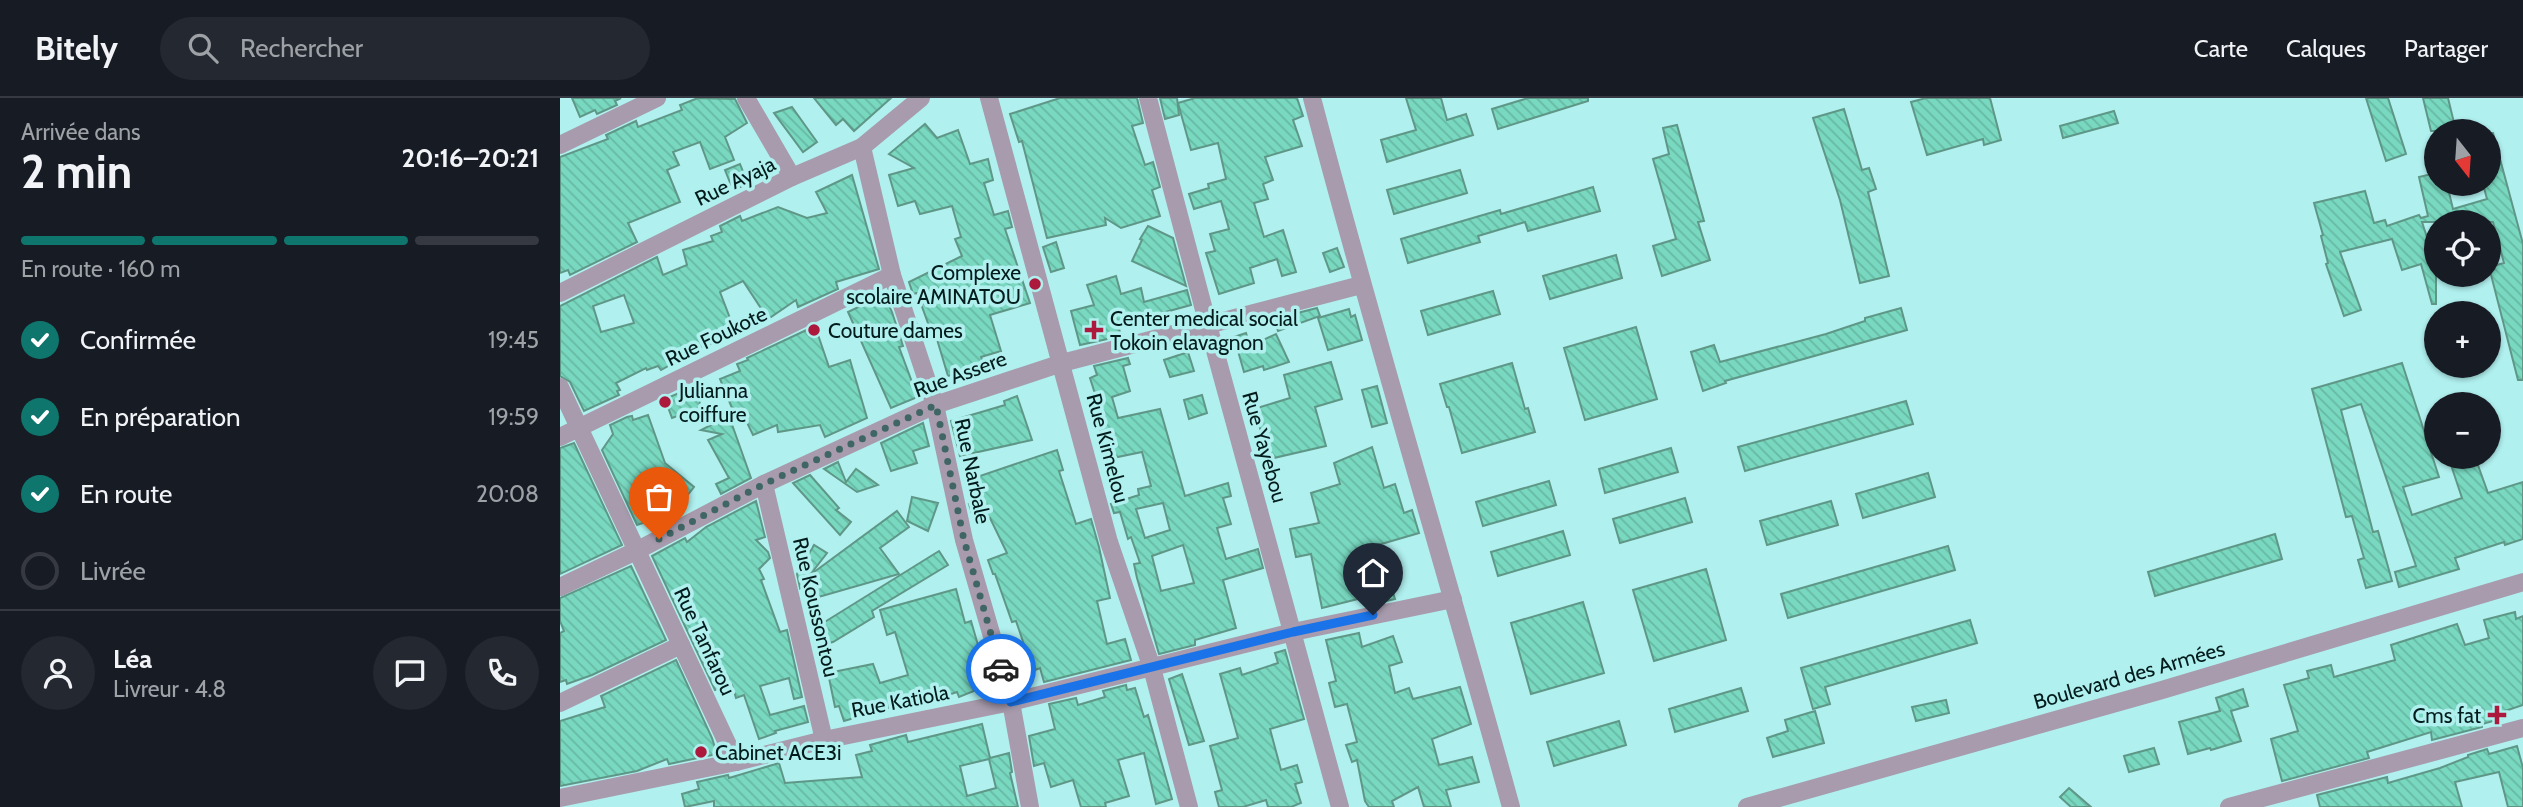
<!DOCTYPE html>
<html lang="fr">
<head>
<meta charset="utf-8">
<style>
  :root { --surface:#171b24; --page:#242831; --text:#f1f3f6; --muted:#9ea1a6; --line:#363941; --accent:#0f766e }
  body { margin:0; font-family:Cabin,sans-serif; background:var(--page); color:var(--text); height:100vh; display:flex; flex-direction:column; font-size:26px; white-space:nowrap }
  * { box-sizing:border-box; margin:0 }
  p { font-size:23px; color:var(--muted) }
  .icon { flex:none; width:38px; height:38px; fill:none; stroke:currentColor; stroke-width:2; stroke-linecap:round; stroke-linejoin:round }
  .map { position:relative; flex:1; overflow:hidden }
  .sheet { display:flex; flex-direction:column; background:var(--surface); width:560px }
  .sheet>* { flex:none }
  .needle { width:46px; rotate:163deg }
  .controls { position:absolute; left:1864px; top:21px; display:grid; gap:14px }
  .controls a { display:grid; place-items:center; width:77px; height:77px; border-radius:50%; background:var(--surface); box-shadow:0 2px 5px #0004; font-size:35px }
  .pin { position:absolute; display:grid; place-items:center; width:60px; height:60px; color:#fff; margin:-72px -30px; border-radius:50% 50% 50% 0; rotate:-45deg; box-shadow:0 0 7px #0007 }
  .pin .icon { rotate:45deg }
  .courier { position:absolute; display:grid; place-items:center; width:70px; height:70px; margin:-35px; border:5px solid #1a73e8; border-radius:50%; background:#fff; color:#222; box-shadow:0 2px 9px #0007 }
  .headline em { font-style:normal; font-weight:800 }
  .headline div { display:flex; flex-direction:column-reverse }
  .headline { display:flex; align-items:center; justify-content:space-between; height:119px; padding:0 21px }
  h1 { font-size:46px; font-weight:800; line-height:52px }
  .bar { display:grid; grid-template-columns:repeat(4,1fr); gap:10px 7px; align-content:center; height:84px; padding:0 21px }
  .bar i { height:9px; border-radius:5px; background:var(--line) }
  .bar .active { background:var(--accent) }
  .bar p { grid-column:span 4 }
  .line { display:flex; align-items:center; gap:18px; padding:0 21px; border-top:2px solid var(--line) }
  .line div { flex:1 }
  .round { display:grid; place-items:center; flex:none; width:74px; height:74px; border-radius:37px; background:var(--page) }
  ol { padding:0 21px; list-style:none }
  li { display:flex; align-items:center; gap:21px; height:77px }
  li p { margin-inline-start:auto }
  li .icon { padding:7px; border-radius:50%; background:var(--accent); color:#fff; stroke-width:4 }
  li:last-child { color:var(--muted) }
  li i { width:38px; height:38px; border:4px solid var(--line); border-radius:50% }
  header { display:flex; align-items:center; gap:42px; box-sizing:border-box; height:98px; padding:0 35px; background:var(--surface); border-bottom:2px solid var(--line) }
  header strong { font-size:33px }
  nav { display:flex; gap:38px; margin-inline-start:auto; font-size:24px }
  .search { width:490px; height:63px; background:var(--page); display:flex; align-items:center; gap:18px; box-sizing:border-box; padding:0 24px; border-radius:38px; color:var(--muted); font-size:26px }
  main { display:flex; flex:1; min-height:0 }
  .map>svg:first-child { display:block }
</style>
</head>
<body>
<header>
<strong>Bitely</strong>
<div class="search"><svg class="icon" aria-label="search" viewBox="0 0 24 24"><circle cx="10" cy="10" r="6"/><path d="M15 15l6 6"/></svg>Rechercher</div>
<nav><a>Carte</a><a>Calques</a><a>Partager</a></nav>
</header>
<main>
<section class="sheet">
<div class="headline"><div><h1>2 min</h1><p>Arrivée dans</p></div><em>20:16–20:21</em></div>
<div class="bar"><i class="active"></i><i class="active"></i><i class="active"></i><i></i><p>En route · 160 m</p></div>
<ol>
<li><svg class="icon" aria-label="check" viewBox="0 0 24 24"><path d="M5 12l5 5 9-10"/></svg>Confirmée<p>19:45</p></li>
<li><svg class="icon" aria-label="check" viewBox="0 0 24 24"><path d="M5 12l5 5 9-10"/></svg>En préparation<p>19:59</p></li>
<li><svg class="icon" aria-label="check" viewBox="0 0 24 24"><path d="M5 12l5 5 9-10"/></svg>En route<p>20:08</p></li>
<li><i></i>Livrée</li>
</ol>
<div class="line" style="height:126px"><a class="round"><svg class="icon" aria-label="person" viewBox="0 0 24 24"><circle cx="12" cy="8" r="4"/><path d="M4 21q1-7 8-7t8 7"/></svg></a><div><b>Léa</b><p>Livreur · 4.8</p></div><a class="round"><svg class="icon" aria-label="chat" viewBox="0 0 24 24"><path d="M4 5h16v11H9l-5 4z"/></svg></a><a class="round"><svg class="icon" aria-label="phone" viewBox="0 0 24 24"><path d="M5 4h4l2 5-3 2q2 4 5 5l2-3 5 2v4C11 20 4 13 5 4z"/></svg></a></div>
</section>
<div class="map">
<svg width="1963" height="709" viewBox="0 0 1963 709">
  <defs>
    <pattern id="building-back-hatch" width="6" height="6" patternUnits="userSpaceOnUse" patternTransform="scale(1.75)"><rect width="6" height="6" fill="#79d8c0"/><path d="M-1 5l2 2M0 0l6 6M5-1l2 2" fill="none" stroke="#67b9a4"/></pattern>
  </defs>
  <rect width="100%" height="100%" fill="#b0f0ef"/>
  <g fill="url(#building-back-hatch)" stroke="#5f9787" stroke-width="2" fill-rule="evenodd">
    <path d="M12,0h49l-6,3 2,4 -20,9 -2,-4 -15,7z"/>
    <path d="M138,0l37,1 12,24 -22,14 9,23 -24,9 -10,-27 -27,10 6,13 -12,5 13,32 -52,21 9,19 -67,33 -2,-5 -8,3v-116l48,-18 -2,-4 30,-14 2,6 44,-17 -2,-5z"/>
    <path d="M254,0h77l-37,33 -11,-12 -7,6z"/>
    <path d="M500,0h77l6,25 -11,3 13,39 8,-3 7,25 -8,3 8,26 -39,12 -16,-10 1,7 -59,13 -25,-97 -3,1 -9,-28z"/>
    <path d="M600,0h17l2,17 -14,4z"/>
    <path d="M635,0h102l6,18 -10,4 9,26 -37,11 8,23 -10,4 5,15 -14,4 10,34 19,-7 13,42 -14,4 -5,-17 -27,9 4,15 -35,11 -13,-41 9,-2 -5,-17 19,-5 -8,-28 -27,8 -5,-15 20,-6 -1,-4 18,-5 -8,-36 -27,7 -13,-47z"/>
    <path d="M846,0h35l6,22 19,-6 7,21 -86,27 -6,-22 35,-10z"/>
    <path d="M968,0h60v3l-90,28 -6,-20z"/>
    <path d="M1366,0h64l11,42 -17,5 -1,-6 -56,16 -16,-53z"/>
    <path d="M1806,0h22l18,56 -20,7z"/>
    <path d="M1863,0h25l8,33h-25z"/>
    <path d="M232,9l25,35 -14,10 -29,-39z"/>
    <path d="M1284,11l18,61 7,-2 7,21 -8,3 21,84 -29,7 -20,-83 -27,-82z"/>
    <path d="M1554,13l4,12 -55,15 -3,-12z"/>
    <path d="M365,26l12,14 21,-8 12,34 18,-5 5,21 -9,3 10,32 14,-4 4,16 -7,2 25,74 -40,12 11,36 -20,6 3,8 -36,11 -12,-40 -3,1 -16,-44 -4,1 -4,-12 53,-26 -7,-17 6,-2 -9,-31 -32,8 -5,-13 -17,5 -9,-31 25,-7 -25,-14z"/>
    <path d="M1117,27l27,96 -6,1 12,38 -48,16 -9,-30 23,-7 -23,-80 16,-5 -6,-26z"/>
    <path d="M1928,35h5l30,111v136h-5l-29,-113 15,-4 -11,-41h-71l14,43v39h-4l-11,-40 -19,6 -10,-31 -52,13 21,58 -17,6 -18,-52 2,-1 -7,-27 2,-1 -9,-32 51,-12 9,32 11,-3 2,6 32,-11 2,3 7,-2 -9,-39 17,-4v11h11l6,25 34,-10 -4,-15h5z"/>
    <path d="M180,66l8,20 -15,6 -8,-20z"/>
    <path d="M900,72l7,23 -73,21 -7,-24z"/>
    <path d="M292,77l27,94 -43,13 2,7 -40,18 -2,-7 -28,19 -25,-38 -23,11 16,42 -30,12v-2l-31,15 2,2 -16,9 -3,-4 -11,4 -1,-2 -30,15 4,7 -3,1 2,4 -35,16 -14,-29 -10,-6v-70l97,-49 6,18 24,-10 -4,-15 30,-9 -2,-5 11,-4 -2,-6 20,-10 2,5 36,-14 29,11 20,-5 -11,-21zM64,197l10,28 -33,9 -8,-26z"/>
    <path d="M1033,89l7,24 -72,20 -3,-9 -47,14 2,6 -72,21 -7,-24 99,-29 1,4z"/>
    <path d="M588,128l25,12 13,48 -54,-25 10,-21 -2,-1z"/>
    <path d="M496,144l8,26 -13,4 -8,-25z"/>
    <path d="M777,150l7,19 -14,5 -7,-19z"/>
    <path d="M1056,157l6,23 -72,21 -7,-23z"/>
    <path d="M556,178l5,18 20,-6 3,14 43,-12 4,15 -73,20 3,11 -41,9 -9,-34 23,-6 -7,-20z"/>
    <path d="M933,193l7,23 -72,21 -7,-24z"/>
    <path d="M319,199h6l7,15 11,34 -4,1 13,35 3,-1 5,15 -29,12 -43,-96z"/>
    <path d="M757,210l3,8 -42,15 -4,-12z"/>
    <path d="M1341,210l6,22 -182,51 1,2 -23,8 -12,-39 23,-7 6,17 106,-28 39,-13v-3z"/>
    <path d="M789,211l2,8 4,-2 7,25 -34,10 -10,-32z"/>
    <path d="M255,228l14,41 21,-7 17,58 -42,19 -5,-12 -42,7 -1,-7 -24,10 -12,-25 -7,3 -14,-34 20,-8 -3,-7 11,-4 -1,-2z"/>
    <path d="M1076,229l21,72 -72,21 -21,-72z"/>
    <path d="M686,235l4,13 26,-12 13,28 -25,8 -1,-4 -19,6 -10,-35z"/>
    <path d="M628,254l6,19 -24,6 -6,-17z"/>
    <path d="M568,260l2,6 -7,2 7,25 -18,6 6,21 42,-9 25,87 43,-13 3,13 -8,2 8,26 -14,4 9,31 32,-10 5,19 -40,12 13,48 -41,12v5l-36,9 -22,-76 -3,-14 6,-1 -9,-26 -3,2 -8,-27 -6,1 -3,-9 28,-9 -1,-6 13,-3 -9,-34 -34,7 -15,-58 4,-1 -7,-22 7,-3 -3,-9zM603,405l7,27 -25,8 -9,-29zM623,447l11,38 -33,8 -9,-35z"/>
    <path d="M771,264l11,37 -27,8 11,39 -61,14 -5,-21 3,-1 -9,-29 36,-11 -6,-23z"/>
    <path d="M952,265l13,46 3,-1 7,24 -73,21 -13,-46h-2l-7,-23z"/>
    <path d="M1842,265l37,114 -36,10 9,28 50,-17 -11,-33 24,-8 13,36 35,-11v57l-18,6 -1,-3 -49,16 4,11 -60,18 -4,-15 21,-6 -55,-162 -20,6 32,122 5,-1 14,50 -26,7 -8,-28 6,-2 -12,-42 -6,1 -34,-128z"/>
    <path d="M142,285l-3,25 -27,10 -7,-19z"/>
    <path d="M817,288l10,37 -15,4 -10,-37z"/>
    <path d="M642,297l5,18 -18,6 -5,-19z"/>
    <path d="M457,298l15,44 -72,16 -9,-35 54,-16 -1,-4z"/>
    <path d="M1346,303l7,23 -168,47 -7,-24z"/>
    <path d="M88,317l17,48 29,24 -8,10 -31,-24 12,34 -15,4 3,8 -18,6 -35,-75 11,-16 -3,-9 17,-8 5,-1 1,4z"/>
    <path d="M169,318l22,62 -30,16 -5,-10 13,-6 -21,-38 14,-6 -21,-4z"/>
    <path d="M363,325l6,23 -16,5 4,12 -26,8 -10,-28z"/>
    <path d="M14,345l48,102 -62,29v-126z"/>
    <path d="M812,349l12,41 11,-4 9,29 8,-3 7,23 -41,12 17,54 -22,5 -3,-8 -48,12 -11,-54 -15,3 -6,-28 29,-6 -8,-30 29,-9 -6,-21z"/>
    <path d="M1111,350l7,24 -73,21 -6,-24z"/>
    <path d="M497,352l6,20 -4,1 17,53 15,-5 8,28 11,51 -13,3 10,43 18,-5 6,21 -87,22 -4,-14 -7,3 -17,-50 -4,1 -17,-48h-2l-5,-14 19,-7 -17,-35 -15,5 -6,-19 4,-1 -8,-22z"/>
    <path d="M278,364l8,20 10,-13 22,16 -21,7 -33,-23z"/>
    <path d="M1368,375l7,24 -72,21 -7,-24z"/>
    <path d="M250,377l29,33 -3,2 15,12 -11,13 -47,-52z"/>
    <path d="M989,383l7,24 -73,21 -7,-24z"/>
    <path d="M352,399l26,6 -10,28 -21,-10z"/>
    <path d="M1125,400l7,24 -72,21 -7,-24z"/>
    <path d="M196,403l9,36 -9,3 12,12 2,6 -11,11 5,10 -3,1 19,52 7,-2 15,67 -8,2 -5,-21 -29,8 10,29 34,-9 4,16 -33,9 1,2 -17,6 -15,-44 -8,3 -4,-13 -17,5 -63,-134 33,-18 2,4 19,-15z"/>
    <path d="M1271,403l7,24 -71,20 -7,-24z"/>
    <path d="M337,413l12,16 -29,21 19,26 -84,24 -6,-22 -9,12 -3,-14 17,-29 13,8 -17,22z"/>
    <path d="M1003,433l7,24 -72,21 -7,-24z"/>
    <path d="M1715,436l7,25 -127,37 -7,-24z"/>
    <path d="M1388,448l7,24 -167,48 -7,-24z"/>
    <path d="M379,453l9,14 -76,46 2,6 -41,25 -13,3 -5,-15 10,-3 -2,-4z"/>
    <path d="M71,468l35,74 -74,35 -25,9 -1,-4 -6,2v-49l4,-2 -4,-10v-23z"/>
    <path d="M1146,471l20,71 -72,21 -21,-71z"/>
    <path d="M396,491l9,34 6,-2 18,62 -16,5 1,3 -15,6 -2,-5 -18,6 -2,-5 -50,13 1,2 -44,13 -5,-15 -4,1 -7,-34 45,-9 7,19 28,-8 -13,-43 -8,3 -7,-25z"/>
    <path d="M1023,504l21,71 -73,21 -20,-71z"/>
    <path d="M1955,514l1,7 7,-3v89l-21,7 2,6 -22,6v3l-50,13 -1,-8 -64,20 2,6 -87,23 -11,-42 27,-8 -14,-46 25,-7 -2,-7 24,-6 3,12 61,-17 -4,-15 66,-21 8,21 24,-7 -5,-18z"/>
    <path d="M1410,522l7,23 -152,44 5,17 -17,5 -12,-41z"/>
    <path d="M799,535l3,14 31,-11 9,26 -13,4 6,27 14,-5 4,11 47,-12 11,37 -39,15 7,26 33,-8 7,25 -33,8 5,17h-27l-6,-20 -26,14 2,6h-25l-4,-6 -8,-41 -5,2 -6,-17 11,-3 -10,-38 -12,3 -6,-24 7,-2 -10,-41z"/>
    <path d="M725,552l19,69 -34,10 11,41 16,-5 5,17 -7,2 6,19 -10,4h-23l-2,-7 -23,7h-24l-4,-15 7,-2 -12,-44 28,-8 -18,-64 20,-6 2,7 36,-12 -3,-10z"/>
    <path d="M116,562l36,78 5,16 -48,10 -2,-5 -30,12 -77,15v-65l45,-14 -4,-11z"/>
    <path d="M622,576l22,67 -15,4 -20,-66z"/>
    <path d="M566,587l1,5 8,-2 9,29 4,-2 24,84 -16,5 -12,-51 -26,7 11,36 -24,7 1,4h-25l-8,-27 -22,7 -7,-24 -10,3 -5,-30 26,-7 -6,-25 27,-6 2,7 27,-8 -2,-6z"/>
    <path d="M1181,590l7,23 -73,21 -6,-23z"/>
    <path d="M1683,591l5,17 -17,5 10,30 -30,9 -1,-2 -22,6 -9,-32 41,-11 -4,-13z"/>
    <path d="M1386,602l3,13 -33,8 -4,-14z"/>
    <path d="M1255,613l9,32 -51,14 -6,-19 21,-7 -3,-11z"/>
    <path d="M1059,623l7,24 -72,21 -7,-24z"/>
    <path d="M422,626l8,34 19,-5 3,19 -2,1 8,34h-304v-6l-29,6 -3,-13 17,-5 -2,-7 31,-7 1,3 50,-15 6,20 77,-6 -6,-22 16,-4 -2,-6 36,-10 2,7zM429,661l7,29 -29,8 -7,-30z"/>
    <path d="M1957,648l6,22v39h-15l-9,-35 -44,10 7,25h-142l-3,-12 70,-18 1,6 52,-15 28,-11v-2l19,-6 2,5z"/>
    <path d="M1594,650l5,16 -30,8 -5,-16z"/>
    <path d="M1509,690l22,19h-20l-11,-10z"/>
  </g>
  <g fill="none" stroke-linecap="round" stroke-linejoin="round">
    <g stroke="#a79bad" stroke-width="18">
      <path d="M186,0l46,79"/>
      <path d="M429,0l120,444 43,126 37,139"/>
      <path d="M588,0l60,227 132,482"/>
      <path d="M752,0c62,237 134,472 199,709"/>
      <path d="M0,47l97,-47"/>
      <path d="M302,49l30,128 43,130 29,135 47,162 19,105"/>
      <path d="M0,195l232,-116 70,-30 59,-49"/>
      <path d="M0,289l176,375"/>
      <path d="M0,339l332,-162"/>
      <path d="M204,386l60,256"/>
      <path d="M0,489l78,-37 126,-66 171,-79 127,-42 299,-78"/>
      <path d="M0,605l121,-58"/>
      <path d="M0,700l176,-36 88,-22 187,-38 282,-70 160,-33"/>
      <path d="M1187,709l415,-117 361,-108"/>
      <path d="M1669,709l294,-79"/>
    </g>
  </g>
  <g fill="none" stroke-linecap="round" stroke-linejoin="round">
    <path stroke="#3f6665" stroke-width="7" stroke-dasharray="0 12.6" d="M99,441l105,-55 172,-79 28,135 37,129"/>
    <path stroke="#1a73e8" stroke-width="9" d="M441,571l10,33 282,-70 80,-17"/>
  </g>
  <g fill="#ad193d" stroke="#b0f0ef" stroke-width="2.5">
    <circle cx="475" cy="186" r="7"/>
    <circle cx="254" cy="232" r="7"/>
    <path d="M530.5 221.5h7v7h7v7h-7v7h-7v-7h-7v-7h7z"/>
    <circle cx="105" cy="304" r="7"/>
    <path d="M1933.5 606.5h7v7h7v7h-7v7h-7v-7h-7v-7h7z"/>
    <circle cx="141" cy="654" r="7"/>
  </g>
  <g text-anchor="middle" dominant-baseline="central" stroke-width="7" stroke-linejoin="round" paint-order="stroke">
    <g font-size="21" fill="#021b1b" stroke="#b0f0ef">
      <text transform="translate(175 83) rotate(-26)">Rue Ayaja</text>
      <text transform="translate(156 238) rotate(-26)">Rue Foukote</text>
      <text transform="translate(400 276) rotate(-20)">Rue Assere</text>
      <text transform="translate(705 349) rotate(74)">Rue Yayebou</text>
      <text transform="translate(548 350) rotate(75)">Rue Kimelou</text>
      <text transform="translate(413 373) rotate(78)">Rue Narbale</text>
      <text transform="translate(256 509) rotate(77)">Rue Koussontou</text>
      <text transform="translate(145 543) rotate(65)">Rue Tanfarou</text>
      <text transform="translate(1569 577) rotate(-16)">Boulevard des Armées</text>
      <text transform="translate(340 603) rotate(-11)">Rue Katiola</text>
    </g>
    <g font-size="21" fill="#021b1b" stroke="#b0f0ef" text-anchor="start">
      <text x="461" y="174" text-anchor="end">Complexe<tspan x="461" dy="24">scolaire AMINATOU</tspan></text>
      <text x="550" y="220">Center medical social<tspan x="550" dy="24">Tokoin elavagnon</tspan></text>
      <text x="268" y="232">Couture dames</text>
      <text x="119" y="292">Julianna<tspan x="119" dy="24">coiffure</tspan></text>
      <text x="1921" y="617" text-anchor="end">Cms fat</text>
      <text x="155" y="654">Cabinet ACE3i</text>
    </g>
  </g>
</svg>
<div class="controls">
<a><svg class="needle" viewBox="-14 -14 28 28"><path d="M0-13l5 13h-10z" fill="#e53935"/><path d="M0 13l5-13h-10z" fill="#9ea1a6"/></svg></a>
<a><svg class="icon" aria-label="locate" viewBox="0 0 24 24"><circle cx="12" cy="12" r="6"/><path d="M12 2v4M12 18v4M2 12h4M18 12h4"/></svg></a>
<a>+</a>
<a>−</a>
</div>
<div class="pin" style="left:99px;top:441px;background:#ea580c"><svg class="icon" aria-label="bag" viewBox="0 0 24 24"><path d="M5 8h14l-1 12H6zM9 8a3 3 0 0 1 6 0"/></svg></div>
<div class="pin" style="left:813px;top:517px;background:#1f2937"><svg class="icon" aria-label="home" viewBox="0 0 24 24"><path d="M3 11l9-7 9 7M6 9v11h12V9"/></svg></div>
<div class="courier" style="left:441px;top:571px"><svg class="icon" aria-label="car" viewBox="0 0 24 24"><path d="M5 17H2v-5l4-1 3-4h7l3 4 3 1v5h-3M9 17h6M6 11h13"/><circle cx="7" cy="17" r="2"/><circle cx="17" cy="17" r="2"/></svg></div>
</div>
</main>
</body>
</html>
